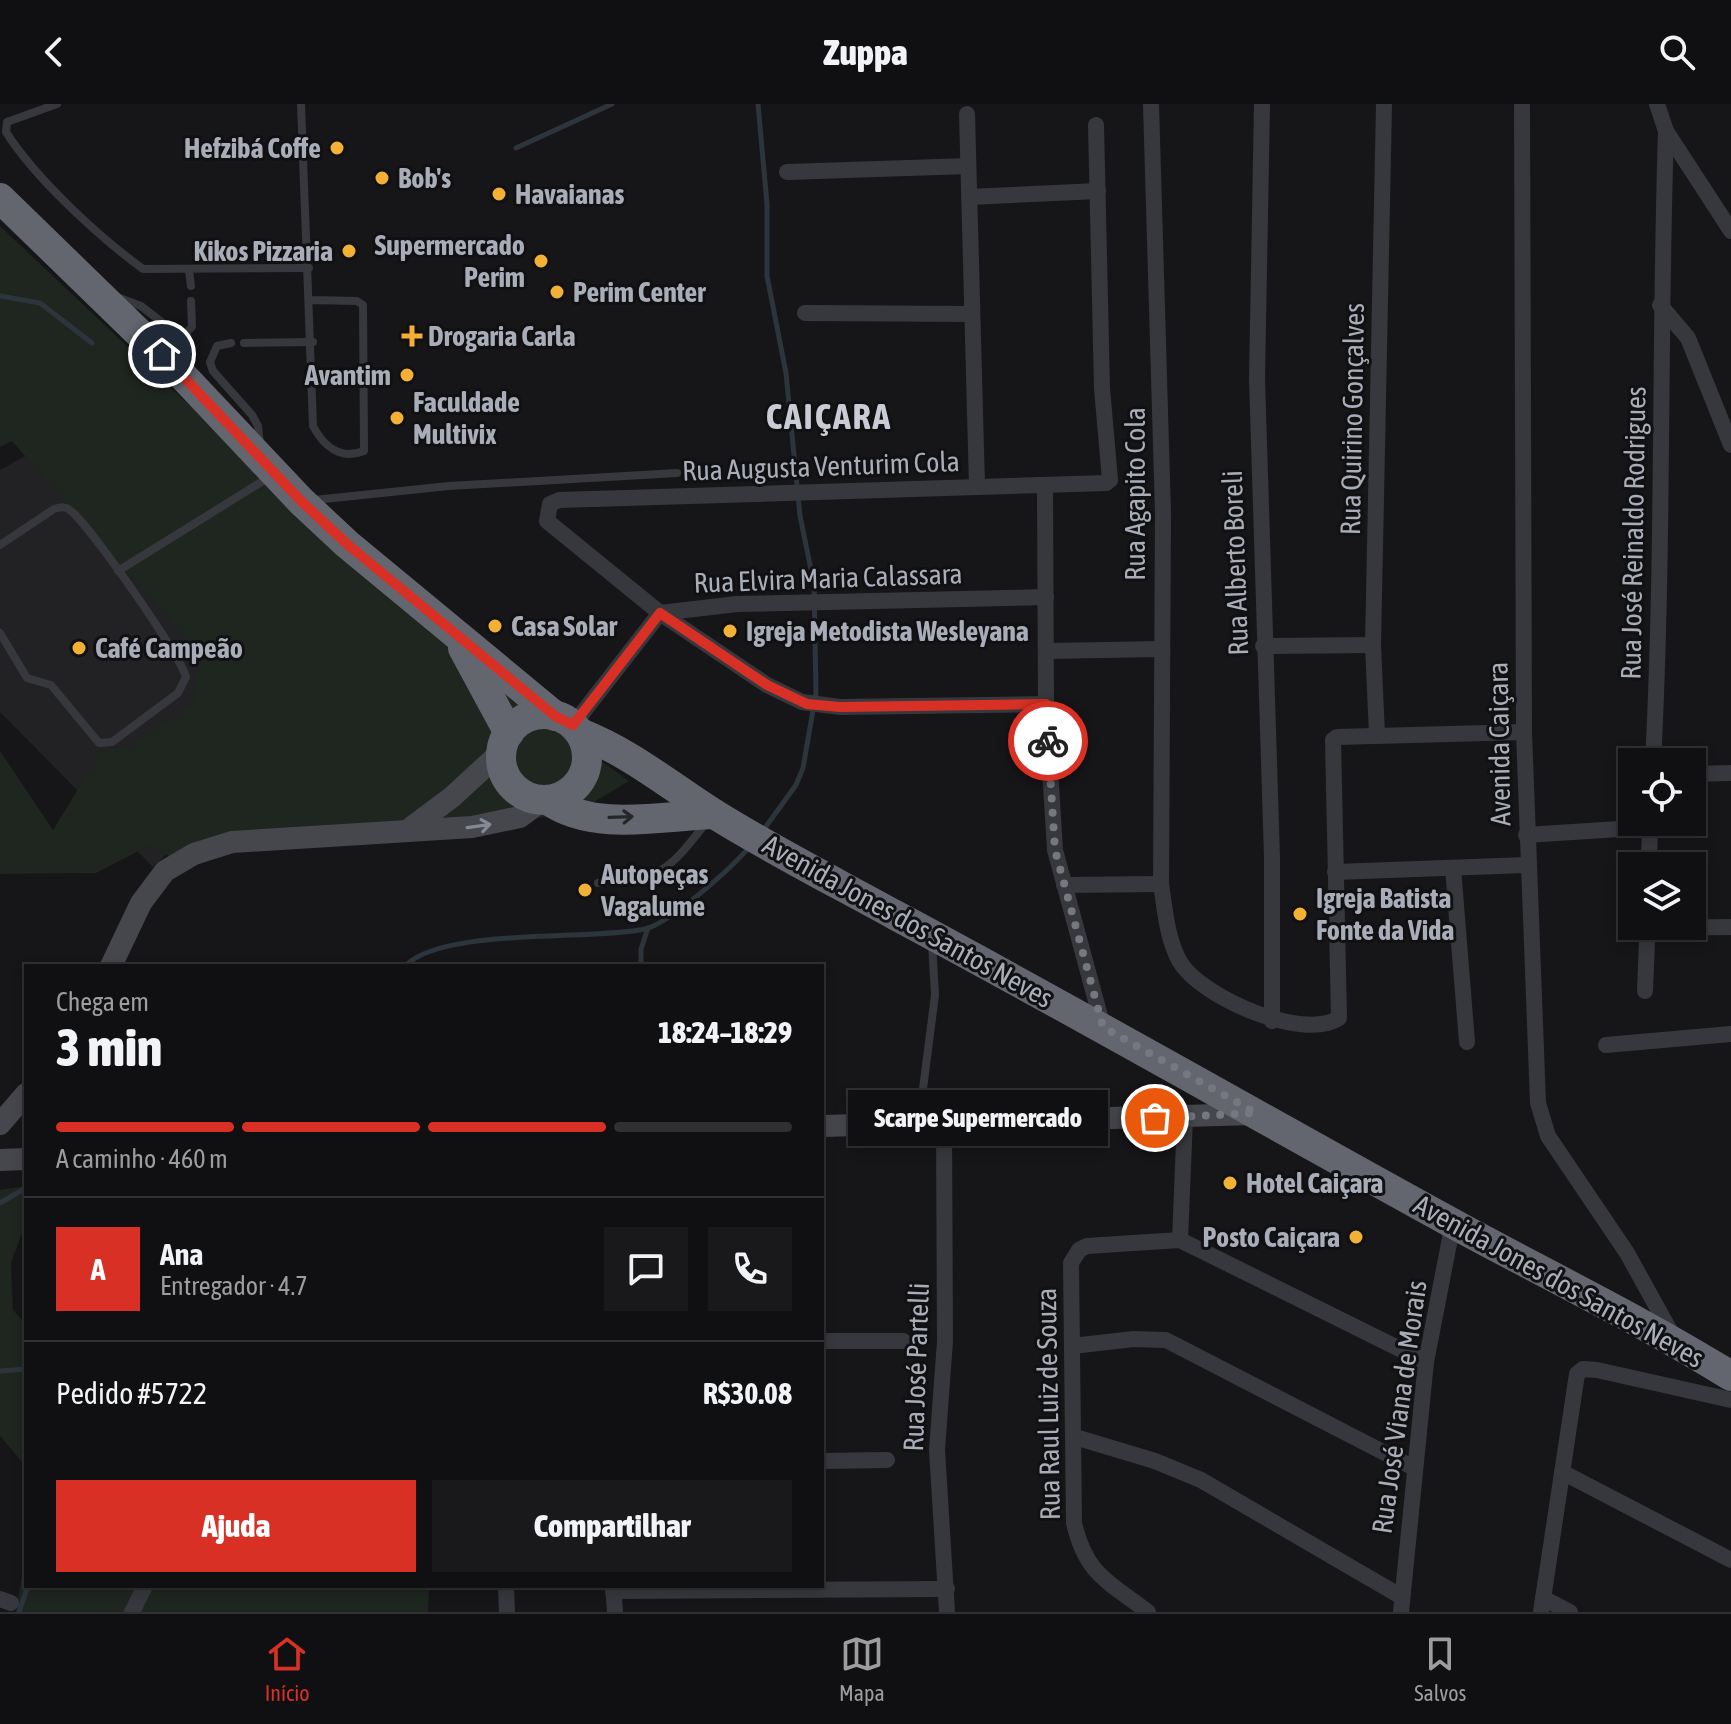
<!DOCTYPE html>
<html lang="pt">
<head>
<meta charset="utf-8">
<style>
  :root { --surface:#101012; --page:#19191b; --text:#f1f3f6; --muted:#9c9d9f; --line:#303032; --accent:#d93025 }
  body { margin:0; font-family:"Asap Condensed",sans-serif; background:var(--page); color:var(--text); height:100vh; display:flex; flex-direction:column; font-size:30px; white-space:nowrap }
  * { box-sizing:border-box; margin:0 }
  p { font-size:26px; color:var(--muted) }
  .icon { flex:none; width:44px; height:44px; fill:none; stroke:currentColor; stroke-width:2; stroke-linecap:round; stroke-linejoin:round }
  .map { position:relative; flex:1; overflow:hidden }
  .sheet { position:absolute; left:24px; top:860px; width:800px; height:624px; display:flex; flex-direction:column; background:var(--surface); border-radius:0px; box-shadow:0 4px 12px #0003,0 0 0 2px var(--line) }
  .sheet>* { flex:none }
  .controls { position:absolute; left:1618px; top:644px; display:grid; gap:16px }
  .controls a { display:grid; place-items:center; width:88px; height:88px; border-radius:0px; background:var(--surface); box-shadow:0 4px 12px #0003,0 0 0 2px var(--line); font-size:40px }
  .pin { position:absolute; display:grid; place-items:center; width:68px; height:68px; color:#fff; margin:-34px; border:4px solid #fff; border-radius:50%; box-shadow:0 2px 8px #0007 }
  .courier { position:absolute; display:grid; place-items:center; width:80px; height:80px; margin:-40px; border:6px solid #d93025; border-radius:50%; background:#fff; color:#222; box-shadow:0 2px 10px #0007 }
  .bubble { position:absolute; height:56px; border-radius:0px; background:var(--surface); box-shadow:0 4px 12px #0003,0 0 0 2px var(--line); font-size:26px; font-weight:800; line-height:56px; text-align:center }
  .head em { font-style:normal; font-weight:800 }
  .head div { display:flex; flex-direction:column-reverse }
  .head { display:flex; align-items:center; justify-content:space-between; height:136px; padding:0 32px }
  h1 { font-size:52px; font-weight:800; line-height:60px }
  .bar { display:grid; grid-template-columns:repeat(4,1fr); gap:12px 8px; align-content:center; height:96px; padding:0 32px }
  .bar i { height:10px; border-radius:6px; background:var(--line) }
  .bar .selected { background:var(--accent) }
  .bar p { grid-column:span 4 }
  .line { display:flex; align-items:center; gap:20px; padding:0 32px; border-top:2px solid var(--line) }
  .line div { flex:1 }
  .round { display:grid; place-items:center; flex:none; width:84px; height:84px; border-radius:0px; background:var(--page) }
  .action { display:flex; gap:16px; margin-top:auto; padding:16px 32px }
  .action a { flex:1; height:92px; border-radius:0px; background:var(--accent); color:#fff; font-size:32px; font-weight:800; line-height:92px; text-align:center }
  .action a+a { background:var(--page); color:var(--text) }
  header { display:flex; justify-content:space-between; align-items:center; height:104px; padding:0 32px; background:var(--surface); font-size:36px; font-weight:800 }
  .tab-bar { display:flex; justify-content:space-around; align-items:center; height:112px; border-top:2px solid var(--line); background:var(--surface); font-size:22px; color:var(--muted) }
  .tab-bar a { display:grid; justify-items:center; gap:4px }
  .tab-bar .selected { color:var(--accent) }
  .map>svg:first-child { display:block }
</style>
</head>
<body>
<header><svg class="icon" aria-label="back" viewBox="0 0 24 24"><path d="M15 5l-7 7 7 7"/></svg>Zuppa<svg class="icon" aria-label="search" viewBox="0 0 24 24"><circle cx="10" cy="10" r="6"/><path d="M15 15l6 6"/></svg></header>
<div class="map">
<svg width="1731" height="1508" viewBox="0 0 1731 1508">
  <rect width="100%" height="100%" fill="#161618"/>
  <path fill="#222225" d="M147,284l218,204 -177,241 -35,34 -153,-155v-242z"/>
  <g fill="#1e261f">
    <path d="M0,122l390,369 128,106 111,80 -57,34 -117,9 -281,35 -24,-14 -54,28 -96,1v-123l53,79 48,-78 29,-6 62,-41 9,-49 -189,-215 -12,6z"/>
    <path d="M26,1082v35l-15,42 2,47 13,14v160l-2,-20 -24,-28v-246z"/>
    <path d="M26,1446v36h403l-1,26h-412z"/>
  </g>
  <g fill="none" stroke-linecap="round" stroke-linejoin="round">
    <g stroke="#2c353c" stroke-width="5">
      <path d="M758,0l9,100v72l19,97 14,143 14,68 2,109 -13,75 -7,17 -34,47"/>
      <path d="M516,44l96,-44"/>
      <path d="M0,192l40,7 52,40"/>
      <path d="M405,862c38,-39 185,-25 240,-37 25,-6 88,-62 105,-83"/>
      <path d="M641,862v-17l7,-21"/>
      <path d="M0,1099l26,-15"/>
      <path d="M0,1267l26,-2"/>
      <path d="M19,1508l9,-26"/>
    </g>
    <g stroke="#37383d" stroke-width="8">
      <path d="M57,0l-50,18 -1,10c29,46 93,105 137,137l166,-1"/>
      <path d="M301,0l12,322c11,21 28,34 51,25l-1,-146 -6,-4 -46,-1"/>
      <path d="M189,167l2,15"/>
      <path d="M117,193l24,9 36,28h8l7,-7 -1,-26"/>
      <path d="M231,239l-14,3 -7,16 3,9 39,44 6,11 2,19"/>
      <path d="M244,239l69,-1"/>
      <path d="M314,396l135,-14 228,-13"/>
      <path d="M0,441l54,-36c7,-2 12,-3 17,2 19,15 110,145 115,166l-8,16 -66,49 -13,1 -48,-58 -24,-7 -27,-45"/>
      <path d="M118,467l153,-95"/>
      <path d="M598,779c67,-9 66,-7 108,-60"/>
      <path d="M919,1016l16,-125 -3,-52"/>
    </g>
    <g stroke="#37383d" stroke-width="16">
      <path d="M1151,0l12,409 -2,371c4,26 6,55 19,78 21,35 123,80 159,56l-6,-278 4,-3 187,-5"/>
      <path d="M1262,0l-5,275 15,478v164"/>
      <path d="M1522,2l2,626 14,371 10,33 79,117 47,85"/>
      <path d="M967,10l10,372"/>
      <path d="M1666,27l65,100"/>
      <path d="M787,68l181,-6"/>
      <path d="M969,93l129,-6"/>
      <path d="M1660,201l28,33 43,107"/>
      <path d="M805,209l166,1"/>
      <path d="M1045,382l1,218 9,146 48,177"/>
      <path d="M1263,542l110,-1"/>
      <path d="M1047,547l114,-2"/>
      <path d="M1046,600l-206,3 -38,-5 -35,-17 -107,-72 -113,-92 3,-17 9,-4 547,-17 4,-3 -8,-92 -6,-263"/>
      <path d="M573,621l87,-112 77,-9 309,-7"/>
      <path d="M1377,631l-4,-90 11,-541"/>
      <path d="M1653,658c11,-210 6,-421 13,-631l-9,-27"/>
      <path d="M1692,670l39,-1"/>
      <path d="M1526,731l124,-8"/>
      <path d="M1649,762l1,-44"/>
      <path d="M1453,764l14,174"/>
      <path d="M1335,768l192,-7"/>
      <path d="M1064,781l97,-1"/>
      <path d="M1652,824l79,-1"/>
      <path d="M1645,887l2,-50 5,-13"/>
      <path d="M1606,941l125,-11"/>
      <path d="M944,1019l1,218 -8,109 10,162"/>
      <path d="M1180,1136l5,-122"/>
      <path d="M822,1237h81"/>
      <path d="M1072,1242l62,-7 32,1 248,128"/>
      <path d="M1075,1333l80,24 46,19 201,117"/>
      <path d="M822,1357l65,-1"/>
      <path d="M1562,1368l169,88"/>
      <path d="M506,1482l1,26"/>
      <path d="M613,1482l2,26"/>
      <path d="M613,1487l334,-2"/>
      <path d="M1543,1494l27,14"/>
      <path d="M0,1495l11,4"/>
      <path d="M132,1508l13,-26"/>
      <path d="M1148,1508c-40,-31 -62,-37 -74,-89l-3,-260 8,-13 8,-4 93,-6 246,122"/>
      <path d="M1401,1508l25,-250 27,-139"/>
      <path d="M1541,1508l36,-238 6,-5 14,1 134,30"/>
    </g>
    <g stroke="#45474d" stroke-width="22">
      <path d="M408,726l44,-33 49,-45"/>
      <path d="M111,862l30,-63 24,-32 29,-17 38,-12 240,-15 48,-10 23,-17"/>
      <path d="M0,1020l26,-30"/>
      <path d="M822,1022l433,-12"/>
      <path d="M0,1056l26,-1"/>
    </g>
    <g stroke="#63666e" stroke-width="30">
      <path d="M0,94l181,176 120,127 46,43 208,172"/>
      <path d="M463,544l46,85"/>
      <circle cx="544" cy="653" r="43"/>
      <path d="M580,629c51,20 90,53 136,82 58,36 119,67 179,100 187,100 371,206 557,308 93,51 189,97 279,153"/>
      <path d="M548,696c45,32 114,16 166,14"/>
    </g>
  </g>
  <defs><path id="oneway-shaft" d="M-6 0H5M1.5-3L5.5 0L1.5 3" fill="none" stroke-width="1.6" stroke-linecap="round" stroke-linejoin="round" transform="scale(2)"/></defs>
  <use stroke="#26262a" href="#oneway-shaft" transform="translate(621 713) rotate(-2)"/>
  <use stroke="#858993" href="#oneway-shaft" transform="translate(479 722) rotate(-8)"/>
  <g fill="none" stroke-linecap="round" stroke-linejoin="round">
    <path stroke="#757880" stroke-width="8" stroke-dasharray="0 14.4" d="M1048,637l7,109 48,177 153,86 -101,5"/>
    <path stroke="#d93025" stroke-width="10" d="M162,250l139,147 46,43 208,172 18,9 87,-112 107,72 40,19 33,3 206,-3 2,37"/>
  </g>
  <g fill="#f2b134" stroke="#111113" stroke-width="3">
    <circle cx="337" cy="44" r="8"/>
    <circle cx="382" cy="74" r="8"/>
    <circle cx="499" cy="90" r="8"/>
    <circle cx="349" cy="147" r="8"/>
    <circle cx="541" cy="157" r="8"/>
    <circle cx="557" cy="188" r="8"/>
    <path d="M408 220h8v8h8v8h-8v8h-8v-8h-8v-8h8z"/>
    <circle cx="407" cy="271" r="8"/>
    <circle cx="397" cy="314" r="8"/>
    <circle cx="495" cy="522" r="8"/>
    <circle cx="730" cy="527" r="8"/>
    <circle cx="79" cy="544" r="8"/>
    <circle cx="585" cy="786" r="8"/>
    <circle cx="1300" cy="810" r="8"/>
    <circle cx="1230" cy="1079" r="8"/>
    <circle cx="1356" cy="1133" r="8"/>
  </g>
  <g text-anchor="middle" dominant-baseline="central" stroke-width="6" stroke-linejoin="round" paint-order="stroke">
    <g font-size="28" font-weight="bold" fill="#a8adb8" stroke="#111113" text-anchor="start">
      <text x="321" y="44" text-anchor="end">Hefzibá Coffe</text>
      <text x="398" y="74">Bob's</text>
      <text x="515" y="90">Havaianas</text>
      <text x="525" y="141" text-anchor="end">Supermercado<tspan x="525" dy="32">Perim</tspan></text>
      <text x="333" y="147" text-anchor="end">Kikos Pizzaria</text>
      <text x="573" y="188">Perim Center</text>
      <text x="428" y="232">Drogaria Carla</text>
      <text x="391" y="271" text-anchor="end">Avantim</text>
      <text x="413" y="298">Faculdade<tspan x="413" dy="32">Multivix</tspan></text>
      <text x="511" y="522">Casa Solar</text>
      <text x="746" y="527">Igreja Metodista Wesleyana</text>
      <text x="95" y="544">Café Campeão</text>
      <text x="601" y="770">Autopeças<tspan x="601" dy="32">Vagalume</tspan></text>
      <text x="1316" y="794">Igreja Batista<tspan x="1316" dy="32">Fonte da Vida</tspan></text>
      <text x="1246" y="1079">Hotel Caiçara</text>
      <text x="1340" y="1133" text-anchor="end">Posto Caiçara</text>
    </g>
    <g font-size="28" fill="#a8adb8" stroke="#111113">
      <text transform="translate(1352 315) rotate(-89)">Rua Quirino Gonçalves</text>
      <text transform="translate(821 362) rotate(-2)">Rua Augusta Venturim Cola</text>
      <text transform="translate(1135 390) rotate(-90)">Rua Agapito Cola</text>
      <text transform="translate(1633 429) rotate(-89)">Rua José Reinaldo Rodrigues</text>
      <text transform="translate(1235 459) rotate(-92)">Rua Alberto Boreli</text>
      <text transform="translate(828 474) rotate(-2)">Rua Elvira Maria Calassara</text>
      <text transform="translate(1499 640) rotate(-91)">Avenida Caiçara</text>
      <text transform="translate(908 817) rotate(29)">Avenida Jones dos Santos Neves</text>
      <text transform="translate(1559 1177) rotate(29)">Avenida Jones dos Santos Neves</text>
      <text transform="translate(916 1263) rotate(-88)">Rua José Partelli</text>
      <text transform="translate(1048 1300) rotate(-91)">Rua Raul Luiz de Souza</text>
      <text transform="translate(1399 1303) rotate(-82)">Rua José Viana de Morais</text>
    </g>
    <g font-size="36" font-weight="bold" letter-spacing="2" fill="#c9ccd4" stroke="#111113">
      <text x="829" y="312">CAIÇARA</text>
    </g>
  </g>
</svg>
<div class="controls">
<a><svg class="icon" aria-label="locate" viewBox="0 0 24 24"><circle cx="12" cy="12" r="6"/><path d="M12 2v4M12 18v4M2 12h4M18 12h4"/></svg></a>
<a><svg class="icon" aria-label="layers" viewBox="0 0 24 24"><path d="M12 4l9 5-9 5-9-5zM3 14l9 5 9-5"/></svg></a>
</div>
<div class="pin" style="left:1155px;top:1014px;background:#ea580c"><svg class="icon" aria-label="bag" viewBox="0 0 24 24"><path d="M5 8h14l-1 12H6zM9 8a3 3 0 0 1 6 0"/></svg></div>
<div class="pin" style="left:162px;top:250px;background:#1f2937"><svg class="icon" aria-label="home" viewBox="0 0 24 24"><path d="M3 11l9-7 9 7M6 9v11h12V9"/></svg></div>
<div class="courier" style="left:1048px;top:637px"><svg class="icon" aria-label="bike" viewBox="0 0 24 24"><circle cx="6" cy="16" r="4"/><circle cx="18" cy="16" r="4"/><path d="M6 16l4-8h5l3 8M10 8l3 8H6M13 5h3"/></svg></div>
<div class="bubble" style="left:848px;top:986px;width:260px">Scarpe Supermercado</div>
<section class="sheet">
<div class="head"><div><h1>3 min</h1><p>Chega em</p></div><em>18:24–18:29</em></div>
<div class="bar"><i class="selected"></i><i class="selected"></i><i class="selected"></i><i></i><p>A caminho · 460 m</p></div>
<div class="line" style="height:144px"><b class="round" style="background:var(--accent);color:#fff">A</b><div><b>Ana</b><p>Entregador · 4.7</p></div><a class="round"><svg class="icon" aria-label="chat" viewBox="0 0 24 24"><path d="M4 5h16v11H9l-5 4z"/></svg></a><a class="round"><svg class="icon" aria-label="phone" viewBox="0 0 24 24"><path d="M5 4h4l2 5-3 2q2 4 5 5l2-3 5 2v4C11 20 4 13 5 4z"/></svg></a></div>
<div class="line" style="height:104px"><div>Pedido #5722</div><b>R$30.08</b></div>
<div class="action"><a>Ajuda</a><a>Compartilhar</a></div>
</section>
</div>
<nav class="tab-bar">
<a class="selected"><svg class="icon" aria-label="home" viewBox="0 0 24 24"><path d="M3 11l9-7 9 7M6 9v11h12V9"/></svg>Início</a>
<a><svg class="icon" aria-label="map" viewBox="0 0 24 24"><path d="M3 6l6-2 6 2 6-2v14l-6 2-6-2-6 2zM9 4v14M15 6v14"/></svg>Mapa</a>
<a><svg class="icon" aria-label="saved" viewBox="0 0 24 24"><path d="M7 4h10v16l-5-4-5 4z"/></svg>Salvos</a>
</nav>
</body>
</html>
